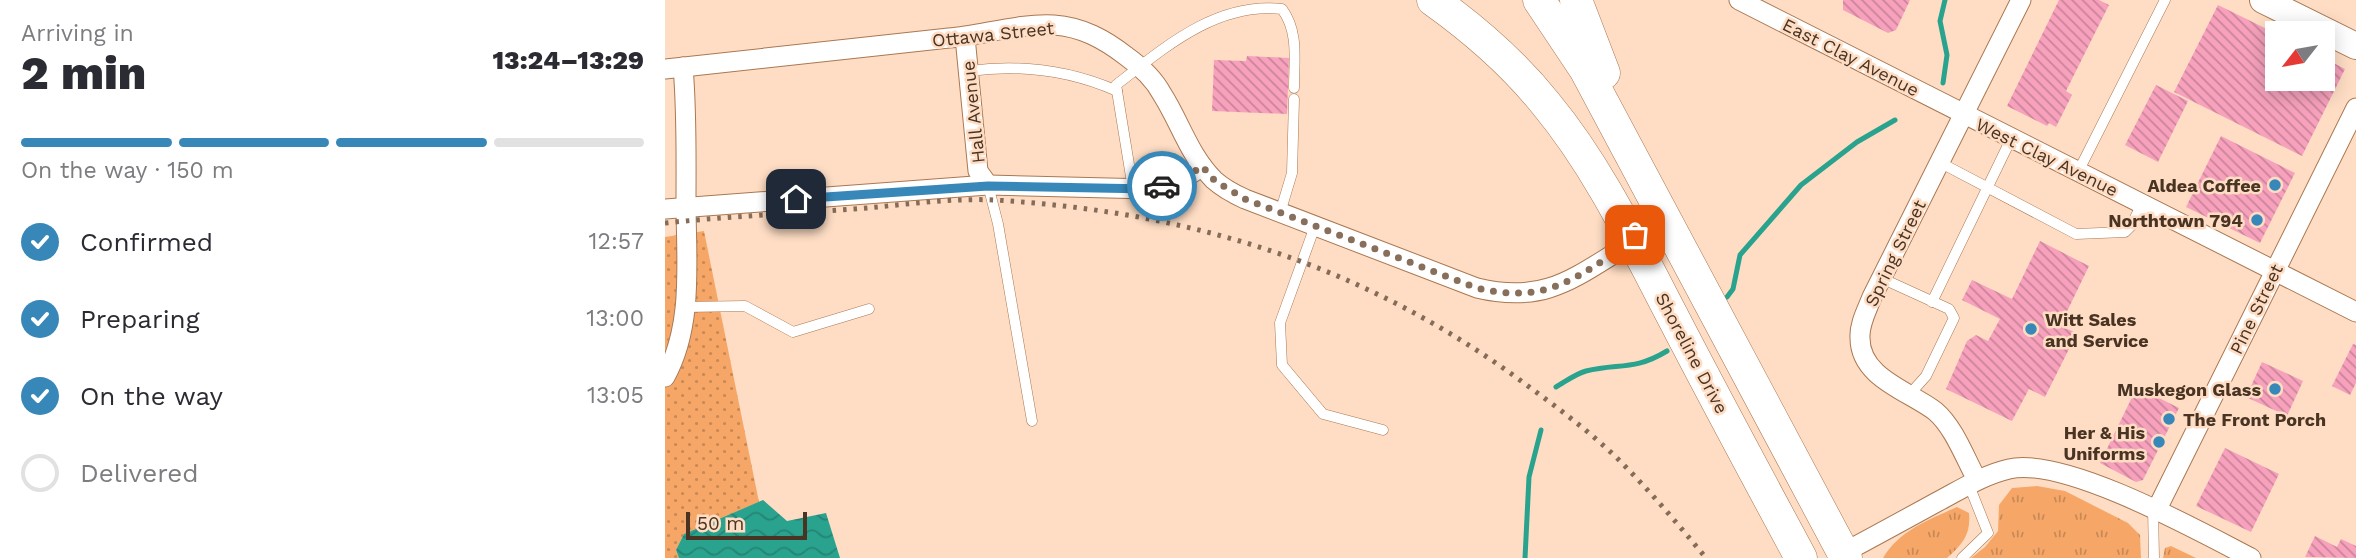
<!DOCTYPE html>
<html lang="en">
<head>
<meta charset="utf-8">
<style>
  :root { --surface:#fff; --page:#f7f7f7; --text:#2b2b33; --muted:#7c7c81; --line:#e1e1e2; --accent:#3788b9 }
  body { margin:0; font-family:"Work Sans",sans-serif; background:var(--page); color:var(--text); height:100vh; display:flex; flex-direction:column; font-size:26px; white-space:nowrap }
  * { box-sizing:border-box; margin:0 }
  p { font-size:23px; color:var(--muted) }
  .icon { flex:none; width:38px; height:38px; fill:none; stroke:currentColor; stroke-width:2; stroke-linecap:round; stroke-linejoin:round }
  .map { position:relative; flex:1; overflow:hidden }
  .side { display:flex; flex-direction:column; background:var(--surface); width:665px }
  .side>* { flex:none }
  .needle { width:46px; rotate:239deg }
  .fabs { position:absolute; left:1600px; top:21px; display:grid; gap:14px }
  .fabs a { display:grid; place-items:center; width:70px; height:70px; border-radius:0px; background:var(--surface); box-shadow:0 4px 18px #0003; font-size:35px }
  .scale { position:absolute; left:21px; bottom:18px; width:121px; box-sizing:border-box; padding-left:7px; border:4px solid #493423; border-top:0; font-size:19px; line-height:24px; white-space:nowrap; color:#493423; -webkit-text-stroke:5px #feddc4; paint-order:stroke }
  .pin { position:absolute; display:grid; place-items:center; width:60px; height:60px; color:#fff; margin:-30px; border-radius:14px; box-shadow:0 4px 10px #0006 }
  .courier { position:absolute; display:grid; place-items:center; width:70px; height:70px; margin:-35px; border:5px solid #3788b9; border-radius:50%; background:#fff; color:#222; box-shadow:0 2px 9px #0007 }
  .summary em { font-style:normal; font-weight:800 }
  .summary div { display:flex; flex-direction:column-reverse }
  .summary { display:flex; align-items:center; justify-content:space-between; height:119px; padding:0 21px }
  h1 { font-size:46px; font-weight:800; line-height:52px }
  .bar { display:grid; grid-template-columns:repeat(4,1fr); gap:10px 7px; align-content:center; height:84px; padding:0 21px }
  .bar i { height:9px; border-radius:5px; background:var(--line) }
  .bar .active { background:var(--accent) }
  .bar p { grid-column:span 4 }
  ol { padding:0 21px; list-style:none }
  li { display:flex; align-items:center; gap:21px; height:77px }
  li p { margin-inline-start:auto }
  li .icon { padding:7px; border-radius:50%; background:var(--accent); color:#fff; stroke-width:4 }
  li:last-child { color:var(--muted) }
  li i { width:38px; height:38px; border:4px solid var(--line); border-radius:50% }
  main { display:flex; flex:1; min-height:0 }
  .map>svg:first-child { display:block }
</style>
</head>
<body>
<main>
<section class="side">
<div class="summary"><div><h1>2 min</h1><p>Arriving in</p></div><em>13:24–13:29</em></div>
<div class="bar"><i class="active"></i><i class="active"></i><i class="active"></i><i></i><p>On the way · 150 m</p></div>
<ol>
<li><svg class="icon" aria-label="check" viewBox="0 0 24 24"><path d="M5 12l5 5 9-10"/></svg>Confirmed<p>12:57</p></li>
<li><svg class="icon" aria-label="check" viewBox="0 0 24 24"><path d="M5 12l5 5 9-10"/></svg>Preparing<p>13:00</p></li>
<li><svg class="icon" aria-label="check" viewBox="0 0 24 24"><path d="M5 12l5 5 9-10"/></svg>On the way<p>13:05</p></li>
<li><i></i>Delivered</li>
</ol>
</section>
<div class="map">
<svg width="1691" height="558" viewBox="0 0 1691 558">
  <defs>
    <pattern id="grass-tufts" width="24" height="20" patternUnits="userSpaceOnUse" patternTransform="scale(1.75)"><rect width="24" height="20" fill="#f6a768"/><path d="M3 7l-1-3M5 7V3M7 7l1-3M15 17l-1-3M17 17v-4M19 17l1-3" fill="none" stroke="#c98955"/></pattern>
    <pattern id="park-dots" width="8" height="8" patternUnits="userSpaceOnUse" patternTransform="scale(1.75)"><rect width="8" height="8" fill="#f6a768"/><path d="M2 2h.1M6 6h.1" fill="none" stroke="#c98955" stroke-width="1.8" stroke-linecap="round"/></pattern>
    <pattern id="water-waves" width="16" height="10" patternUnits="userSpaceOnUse" patternTransform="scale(1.75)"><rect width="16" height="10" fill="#29a28e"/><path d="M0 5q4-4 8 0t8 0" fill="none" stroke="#258574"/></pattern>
    <pattern id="building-back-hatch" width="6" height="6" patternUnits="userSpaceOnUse" patternTransform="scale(1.75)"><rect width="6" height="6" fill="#f7a1bd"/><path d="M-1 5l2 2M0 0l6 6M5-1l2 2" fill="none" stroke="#ca8499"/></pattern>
  </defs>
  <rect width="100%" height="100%" fill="#feddc4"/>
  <g fill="url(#grass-tufts)">
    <path d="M1372,486l28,5 63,32 12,12 1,23h-170l14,-11 13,-16 1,-26 13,-17z"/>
    <path d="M1292,507l12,6c2,21 -6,31 -22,45h-64c17,-28 45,-38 74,-51z"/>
    <path d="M1506,546l25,12h-33l2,-10z"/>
  </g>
  <path fill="url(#park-dots)" d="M39,231l55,271 -75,32 -8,16 3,8h-14v-321z"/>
  <path fill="url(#water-waves)" d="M98,500l24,21 39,-8 14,45h-161l-3,-8 8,-16z"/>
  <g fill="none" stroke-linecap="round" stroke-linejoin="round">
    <g stroke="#29a28e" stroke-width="5">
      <path d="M1278,83l4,-28 -7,-34 5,-21"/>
      <path d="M1062,297l6,-8 7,-34 61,-70 56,-43 38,-22"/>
      <path d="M891,387c9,-5 19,-13 30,-16 33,-8 48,0 81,-20"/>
      <path d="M860,558l4,-81 12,-47"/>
    </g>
  </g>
  <g fill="url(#building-back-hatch)">
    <path d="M1178,0h67l-14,30 -8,3 -45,-23z"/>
    <path d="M1394,0h40l10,5 -43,86 6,4 -16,32 -7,-4 -2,3 -40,-20z"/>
    <path d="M1553,5l59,29v45h45v-22l23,12 -43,87 -128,-64z"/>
    <path d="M582,56l42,2 -2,56 -75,-3 2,-51 32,1z"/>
    <path d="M1491,85l32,16 -30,61 -33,-17z"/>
    <path d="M1556,136l74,37 -35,70 -74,-36z"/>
    <path d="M1375,241l49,25 -29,60 17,7 -32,64 -16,-8 -17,32 -66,-32 21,-48 9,-6 12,6 12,-22 -38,-19 10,-20 40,19z"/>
    <path d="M1688,344l3,1v38l-6,12 -18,-9z"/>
    <path d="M1597,362l41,19 -16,35 -41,-19z"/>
    <path d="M1472,387l42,21 -36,72 -7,2 -36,-19z"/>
    <path d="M1560,448l54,26 -28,58 -55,-26z"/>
    <path d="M1650,536l22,11 4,-8 15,7v12l-51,-1z"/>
  </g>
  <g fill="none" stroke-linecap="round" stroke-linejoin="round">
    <g stroke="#aa7851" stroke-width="11">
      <g id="service">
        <path d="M304,71c51,-7 100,-1 148,20"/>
        <path d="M1274,162l137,72 49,-2 6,-6 11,-22"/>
        <path d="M1413,172l87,-172"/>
        <path d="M323,185l10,39 34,197"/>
        <path d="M468,189l-17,-104c48,-37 101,-84 166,-76 17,23 12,51 12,79"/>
        <path d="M615,213l12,-40 2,-74"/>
        <path d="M650,226l-35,97 2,42 41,49 60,16"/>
        <path d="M1216,278l68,31 5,9 -28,58 -17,19"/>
        <path d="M1267,302l79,-163"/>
        <path d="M20,307l60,-1 48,26 76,-23"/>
        <path d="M1488,508l1,50"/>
        <path d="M1297,558l26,-25 -19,-48"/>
      </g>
    </g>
    <g stroke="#aa7851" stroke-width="21">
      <g id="minor">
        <path d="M1074,0l617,312"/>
        <path d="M300,37l13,134 10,14"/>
        <path d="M0,69c95,-11 190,-20 284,-31 34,-3 71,-15 105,-13 28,2 50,14 72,31 14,10 28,23 36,38 18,28 27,61 52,86 9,8 20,14 31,19l232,89c70,17 99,-12 156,-46"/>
        <path d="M0,209l323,-24 162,4 31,-8 21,-15"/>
        <path d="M0,377c29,-52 21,-117 21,-175 0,-45 1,-90 -3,-135"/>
        <path d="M1312,480c-12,-22 -23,-53 -42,-69 -26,-20 -75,-33 -75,-73 -1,-14 7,-28 12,-41l149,-297"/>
        <path d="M1492,509l199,-401"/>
        <path d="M1178,553c32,-17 63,-34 94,-51 23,-12 46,-27 72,-33 55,-13 190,62 242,89"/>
      </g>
    </g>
    <g stroke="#aa7851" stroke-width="28">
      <path id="secondary" d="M1598,0l93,46"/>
    </g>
    <g stroke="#aa7851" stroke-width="33">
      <g id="trunk">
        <path d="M768,0c42,30 81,64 113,104 54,65 91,145 130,219 41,79 83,157 125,235"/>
        <path d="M874,0l46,69 261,489"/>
        <path d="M911,0l28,73"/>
      </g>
    </g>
    <use href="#service" stroke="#fff" stroke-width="10"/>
    <use href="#minor" stroke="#fff" stroke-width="19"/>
    <use href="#secondary" stroke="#fff" stroke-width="26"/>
    <use href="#trunk" stroke="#fff" stroke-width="32"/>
    <path stroke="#856c58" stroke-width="5" stroke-dasharray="3.5 7" stroke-linecap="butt" d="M0,223c67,-7 135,-10 202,-15 42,-4 86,-10 127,-8 202,12 376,67 538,189 30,22 59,44 86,70 31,31 60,65 88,99"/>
  </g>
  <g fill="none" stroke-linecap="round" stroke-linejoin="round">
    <path stroke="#886f5b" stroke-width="7" stroke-dasharray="0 12.6" d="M497,186l19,-5 21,-15 13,15 30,18 232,89c71,17 98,-11 156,-46l2,-7"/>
    <path stroke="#3788b9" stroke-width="9" d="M131,199l192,-13 162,3 12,-3"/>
  </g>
  <g fill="#3788b9" stroke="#feddc4" stroke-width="2.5">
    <circle cx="1610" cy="185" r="7"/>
    <circle cx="1592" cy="220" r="7"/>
    <circle cx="1366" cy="329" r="7"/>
    <circle cx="1610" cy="389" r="7"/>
    <circle cx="1504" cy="419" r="7"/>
    <circle cx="1494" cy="442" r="7"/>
  </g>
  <g text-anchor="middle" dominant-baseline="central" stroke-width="5" stroke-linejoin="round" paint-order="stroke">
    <g font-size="18" fill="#493423" stroke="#feddc4">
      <text transform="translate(328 34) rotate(-6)">Ottawa Street</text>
      <text transform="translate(1186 57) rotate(27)">East Clay Avenue</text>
      <text transform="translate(308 112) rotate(-96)">Hall Avenue</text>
      <text transform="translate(1382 157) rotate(26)">West Clay Avenue</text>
      <text transform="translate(1230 253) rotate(-64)">Spring Street</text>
      <text transform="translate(1591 309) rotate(-64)">Pine Street</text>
      <text transform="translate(1027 353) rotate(62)">Shoreline Drive</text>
    </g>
    <g font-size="18" font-weight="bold" fill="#493423" stroke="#feddc4" text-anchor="end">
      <text x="1596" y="185">Aldea Coffee</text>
      <text x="1578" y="220">Northtown 794</text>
      <text x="1380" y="319" text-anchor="start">Witt Sales<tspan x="1380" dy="21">and Service</tspan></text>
      <text x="1596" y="389">Muskegon Glass</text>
      <text x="1518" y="419" text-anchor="start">The Front Porch</text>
      <text x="1480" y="432">Her &amp; His<tspan x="1480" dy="21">Uniforms</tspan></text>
    </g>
  </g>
</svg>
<div class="fabs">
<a><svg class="needle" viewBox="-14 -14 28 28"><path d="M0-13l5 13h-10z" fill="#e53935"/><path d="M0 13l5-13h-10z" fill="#7c7c81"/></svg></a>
</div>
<div class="scale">50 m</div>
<div class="pin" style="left:970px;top:235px;background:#ea580c"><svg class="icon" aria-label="bag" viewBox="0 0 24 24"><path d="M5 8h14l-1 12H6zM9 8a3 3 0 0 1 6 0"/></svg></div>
<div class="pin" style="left:131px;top:199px;background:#1f2937"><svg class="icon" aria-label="home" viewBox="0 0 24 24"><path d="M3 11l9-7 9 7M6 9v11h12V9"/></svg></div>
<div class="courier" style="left:497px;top:186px"><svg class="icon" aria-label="car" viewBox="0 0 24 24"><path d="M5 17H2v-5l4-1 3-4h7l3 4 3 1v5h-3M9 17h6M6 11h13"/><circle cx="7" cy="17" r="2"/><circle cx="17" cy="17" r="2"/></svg></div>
</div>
</main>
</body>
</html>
